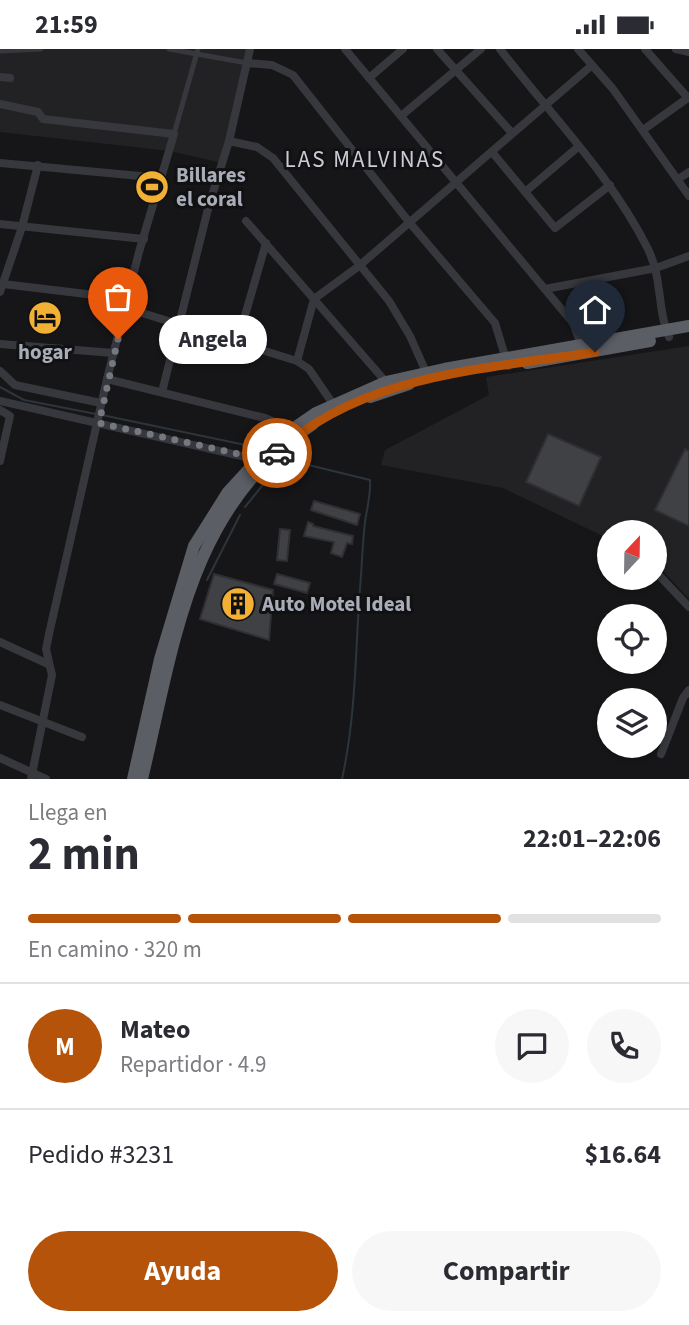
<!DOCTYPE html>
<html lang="es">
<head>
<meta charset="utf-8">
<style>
  :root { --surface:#fff; --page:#f7f7f7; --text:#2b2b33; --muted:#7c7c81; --line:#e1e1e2; --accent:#b45309 }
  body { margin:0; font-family:"Source Sans 3",sans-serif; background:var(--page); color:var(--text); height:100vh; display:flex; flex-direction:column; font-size:26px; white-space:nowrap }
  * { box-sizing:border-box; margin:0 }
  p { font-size:23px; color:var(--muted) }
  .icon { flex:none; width:38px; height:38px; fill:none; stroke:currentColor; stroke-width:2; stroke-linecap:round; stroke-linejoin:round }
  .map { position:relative; height:730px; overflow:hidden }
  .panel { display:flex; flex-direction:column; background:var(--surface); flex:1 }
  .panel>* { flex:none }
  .needle { width:46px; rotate:22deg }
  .tools { position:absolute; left:597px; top:471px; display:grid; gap:14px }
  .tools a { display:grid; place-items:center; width:70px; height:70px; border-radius:50%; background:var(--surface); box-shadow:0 2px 5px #0004; font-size:35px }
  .pin { position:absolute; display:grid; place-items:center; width:60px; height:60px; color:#fff; margin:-72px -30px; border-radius:50% 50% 50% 0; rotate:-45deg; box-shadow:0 0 7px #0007 }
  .pin .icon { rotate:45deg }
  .courier { position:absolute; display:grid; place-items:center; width:70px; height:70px; margin:-35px; border:5px solid #b45309; border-radius:50%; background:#fff; color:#222; box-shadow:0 2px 9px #0007 }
  .bubble { position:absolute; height:49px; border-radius:24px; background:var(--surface); box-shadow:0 2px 5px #0004; font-size:23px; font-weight:700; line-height:49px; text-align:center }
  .headline em { font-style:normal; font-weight:700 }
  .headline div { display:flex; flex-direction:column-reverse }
  .headline { display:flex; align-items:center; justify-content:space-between; height:119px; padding:0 28px }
  h1 { font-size:46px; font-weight:700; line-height:52px }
  .bar { display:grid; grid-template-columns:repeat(4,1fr); gap:10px 7px; align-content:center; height:84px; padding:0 28px }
  .bar i { height:9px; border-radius:5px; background:var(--line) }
  .bar .on { background:var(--accent) }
  .bar p { grid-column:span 4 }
  .line { display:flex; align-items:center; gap:18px; padding:0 28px; border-top:2px solid var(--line) }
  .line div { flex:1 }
  .round { display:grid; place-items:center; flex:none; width:74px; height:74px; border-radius:37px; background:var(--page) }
  .action { display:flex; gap:14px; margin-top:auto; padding:14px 28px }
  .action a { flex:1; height:80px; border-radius:42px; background:var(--accent); color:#fff; font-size:28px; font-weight:700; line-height:80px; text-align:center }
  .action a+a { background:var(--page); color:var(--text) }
  .status { display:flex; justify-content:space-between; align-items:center; height:49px; padding:0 35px; background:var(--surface); direction:ltr }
  .status svg { height:19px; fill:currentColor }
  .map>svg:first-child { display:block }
</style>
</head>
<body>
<div class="status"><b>21:59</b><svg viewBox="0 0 49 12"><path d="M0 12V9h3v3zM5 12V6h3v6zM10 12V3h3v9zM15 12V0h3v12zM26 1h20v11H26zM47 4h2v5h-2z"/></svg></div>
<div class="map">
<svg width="689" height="730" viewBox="0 0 689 730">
  <rect width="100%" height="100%" fill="#161618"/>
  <g fill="#222225">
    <path d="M0,0h250l-28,114 -52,-12 -170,-19z"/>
    <path d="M689,297v253l-34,-37 -1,-30h-45v7l-106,-51 -122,-23 4,-15 104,-55 -3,-18z"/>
  </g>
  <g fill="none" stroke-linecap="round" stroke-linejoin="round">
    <g stroke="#2c353c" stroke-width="2">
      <path d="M0,338l24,13 72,14"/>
      <path d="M102,366l153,32"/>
      <path d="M278,420l6,-5v-5l86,21c1,14 -3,28 -5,42 -2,18 -3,36 -4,54 -6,69 -4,135 -19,203"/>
      <path d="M245,458l25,-31"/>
      <path d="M207,531l33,-65"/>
    </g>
  </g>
  <g fill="#404145" stroke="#303034" stroke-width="2">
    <path d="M548,385l53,23 -22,49 -53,-24z"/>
    <path d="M685,400l4,2v75l-34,-16z"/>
    <path d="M314,452l46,13 -3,11 -46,-15z"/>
    <path d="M308,473l5,2v2l40,10 -1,8 -5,-1 -5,14 -11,-4 3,-11 -30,-6z"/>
    <path d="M280,480l10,1 -3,31 -10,-1z"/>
    <path d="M214,525l59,16 -4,50 -69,-21z"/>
    <path d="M277,525l33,9 -3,10 -33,-9z"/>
  </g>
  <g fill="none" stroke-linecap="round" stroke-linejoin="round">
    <g stroke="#37383d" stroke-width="5">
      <path d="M169,0l78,14"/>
      <path d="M0,2l41,-2"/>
      <path d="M174,85l24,-85"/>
    </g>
    <g stroke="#37383d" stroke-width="8">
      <path d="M345,0l228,274 8,21"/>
      <path d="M437,0l75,84"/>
      <path d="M500,0c50,65 111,126 148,200 15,31 9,62 21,88"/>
      <path d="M578,0l35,40 76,107"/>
      <path d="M645,0l43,49"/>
      <path d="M676,0l13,3"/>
      <path d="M247,14l25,2 21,10 116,147 86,101 13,43"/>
      <path d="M0,28l10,1"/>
      <path d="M369,29l34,-29"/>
      <path d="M0,55l38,8 5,7 131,15 -35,118 -32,127 -58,255 -3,15 6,26 -21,104"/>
      <path d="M401,67l80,-67"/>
      <path d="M643,81l46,-33"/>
      <path d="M229,92l28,6 16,11 116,143 21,35 16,36"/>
      <path d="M492,103l63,76 55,-43"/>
      <path d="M0,114l162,15"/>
      <path d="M678,130l11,-7"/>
      <path d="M525,143l53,-45"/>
      <path d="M246,172l140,161"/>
      <path d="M0,175l144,15"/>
      <path d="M3,235l125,15"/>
      <path d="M545,240l111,-21 33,-12"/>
      <path d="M0,243l22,-65 16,-62"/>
      <path d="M126,259l171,53 12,8 24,35"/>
      <path d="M237,294l29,-100"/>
      <path d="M0,295l114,9"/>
      <path d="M297,312l17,-62 45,-33 232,-200"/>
      <path d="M0,322l15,14 86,18"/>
      <path d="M107,330l158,39 26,11"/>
      <path d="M162,343l47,-187 20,-64 21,-92"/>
      <path d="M0,352l259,59"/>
      <path d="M0,361l10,6 -10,45"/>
      <path d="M654,521l35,37"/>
      <path d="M0,593l48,22"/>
      <path d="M0,656l82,32"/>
      <path d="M661,705l22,-56 6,-8"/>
      <path d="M0,709l46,21"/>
    </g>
    <g stroke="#5b5e65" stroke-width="12">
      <path d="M527,314l123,-22"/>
      <path d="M370,348l39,-13"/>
      <path d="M133,730l27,-120 34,-113 34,-54 46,-50 42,-29 70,-31 58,-13 245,-43"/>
      <path d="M142,730c32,-133 46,-273 171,-355"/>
    </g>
  </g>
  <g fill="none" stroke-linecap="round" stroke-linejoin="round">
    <path stroke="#757880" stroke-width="7" stroke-dasharray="0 12.6" d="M118,290l-19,84 158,35 7,7 13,-12"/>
    <path stroke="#b45309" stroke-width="9" d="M277,404c83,-79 210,-84 318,-101"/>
  </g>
  <defs>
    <g id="stadium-disc" transform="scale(1.75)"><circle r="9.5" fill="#f2b134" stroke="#111113"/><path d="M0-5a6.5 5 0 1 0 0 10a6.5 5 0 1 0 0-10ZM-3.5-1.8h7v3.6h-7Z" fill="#111"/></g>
    <g id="hotel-disc" transform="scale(1.75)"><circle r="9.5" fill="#f2b134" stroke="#111113"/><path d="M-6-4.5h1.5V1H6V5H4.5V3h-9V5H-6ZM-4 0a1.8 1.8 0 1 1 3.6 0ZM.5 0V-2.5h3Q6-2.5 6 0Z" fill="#111"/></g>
    <g id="building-disc" transform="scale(1.75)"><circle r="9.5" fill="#f2b134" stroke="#111113"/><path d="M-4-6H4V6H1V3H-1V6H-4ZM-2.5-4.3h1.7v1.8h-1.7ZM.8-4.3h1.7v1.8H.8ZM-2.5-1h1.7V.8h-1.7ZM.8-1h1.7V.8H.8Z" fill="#111"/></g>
  </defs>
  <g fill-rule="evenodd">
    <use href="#stadium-disc" x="152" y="138"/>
    <use href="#hotel-disc" x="45" y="269"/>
    <use href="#building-disc" x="238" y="555"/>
  </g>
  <g text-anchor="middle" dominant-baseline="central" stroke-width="6" stroke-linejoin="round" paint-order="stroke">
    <g font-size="21" font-weight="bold" fill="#a8adb8" stroke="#111113" text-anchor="start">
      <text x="176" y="126">Billares<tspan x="176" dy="24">el coral</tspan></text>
      <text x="45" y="303" text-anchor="middle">hogar</text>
      <text x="262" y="555">Auto Motel Ideal</text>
    </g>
    <g font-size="23" letter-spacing="2" fill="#c9ccd4" stroke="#111113">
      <text x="365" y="110">LAS MALVINAS</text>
    </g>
  </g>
</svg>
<div class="tools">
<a><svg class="needle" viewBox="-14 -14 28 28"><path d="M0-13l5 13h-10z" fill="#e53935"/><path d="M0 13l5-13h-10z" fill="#7c7c81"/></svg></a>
<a><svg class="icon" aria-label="locate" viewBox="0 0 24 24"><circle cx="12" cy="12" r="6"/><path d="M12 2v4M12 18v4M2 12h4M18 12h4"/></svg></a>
<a><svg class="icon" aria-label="layers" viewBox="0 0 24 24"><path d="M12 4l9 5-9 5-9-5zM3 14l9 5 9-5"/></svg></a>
</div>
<div class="pin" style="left:118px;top:290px;background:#ea580c"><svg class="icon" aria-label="bag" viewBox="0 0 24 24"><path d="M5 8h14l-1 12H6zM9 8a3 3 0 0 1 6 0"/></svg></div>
<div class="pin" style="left:595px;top:303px;background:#1f2937"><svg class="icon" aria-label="home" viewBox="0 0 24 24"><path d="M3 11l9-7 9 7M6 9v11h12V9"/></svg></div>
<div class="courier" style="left:277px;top:404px"><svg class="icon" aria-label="car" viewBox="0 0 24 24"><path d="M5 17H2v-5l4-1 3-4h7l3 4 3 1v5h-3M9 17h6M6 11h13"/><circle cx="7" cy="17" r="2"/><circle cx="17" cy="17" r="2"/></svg></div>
<div class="bubble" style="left:159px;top:266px;width:108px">Angela</div>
</div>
<section class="panel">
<div class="headline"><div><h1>2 min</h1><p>Llega en</p></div><em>22:01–22:06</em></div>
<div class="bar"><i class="on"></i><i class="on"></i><i class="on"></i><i></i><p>En camino · 320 m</p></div>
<div class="line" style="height:126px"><b class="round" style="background:var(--accent);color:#fff">M</b><div><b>Mateo</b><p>Repartidor · 4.9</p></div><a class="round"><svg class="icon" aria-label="chat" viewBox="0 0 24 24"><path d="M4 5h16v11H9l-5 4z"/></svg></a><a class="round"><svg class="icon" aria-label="phone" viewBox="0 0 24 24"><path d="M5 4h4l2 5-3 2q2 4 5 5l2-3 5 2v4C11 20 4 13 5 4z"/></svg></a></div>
<div class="line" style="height:91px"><div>Pedido #3231</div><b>$16.64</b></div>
<div class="action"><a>Ayuda</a><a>Compartir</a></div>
</section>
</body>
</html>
